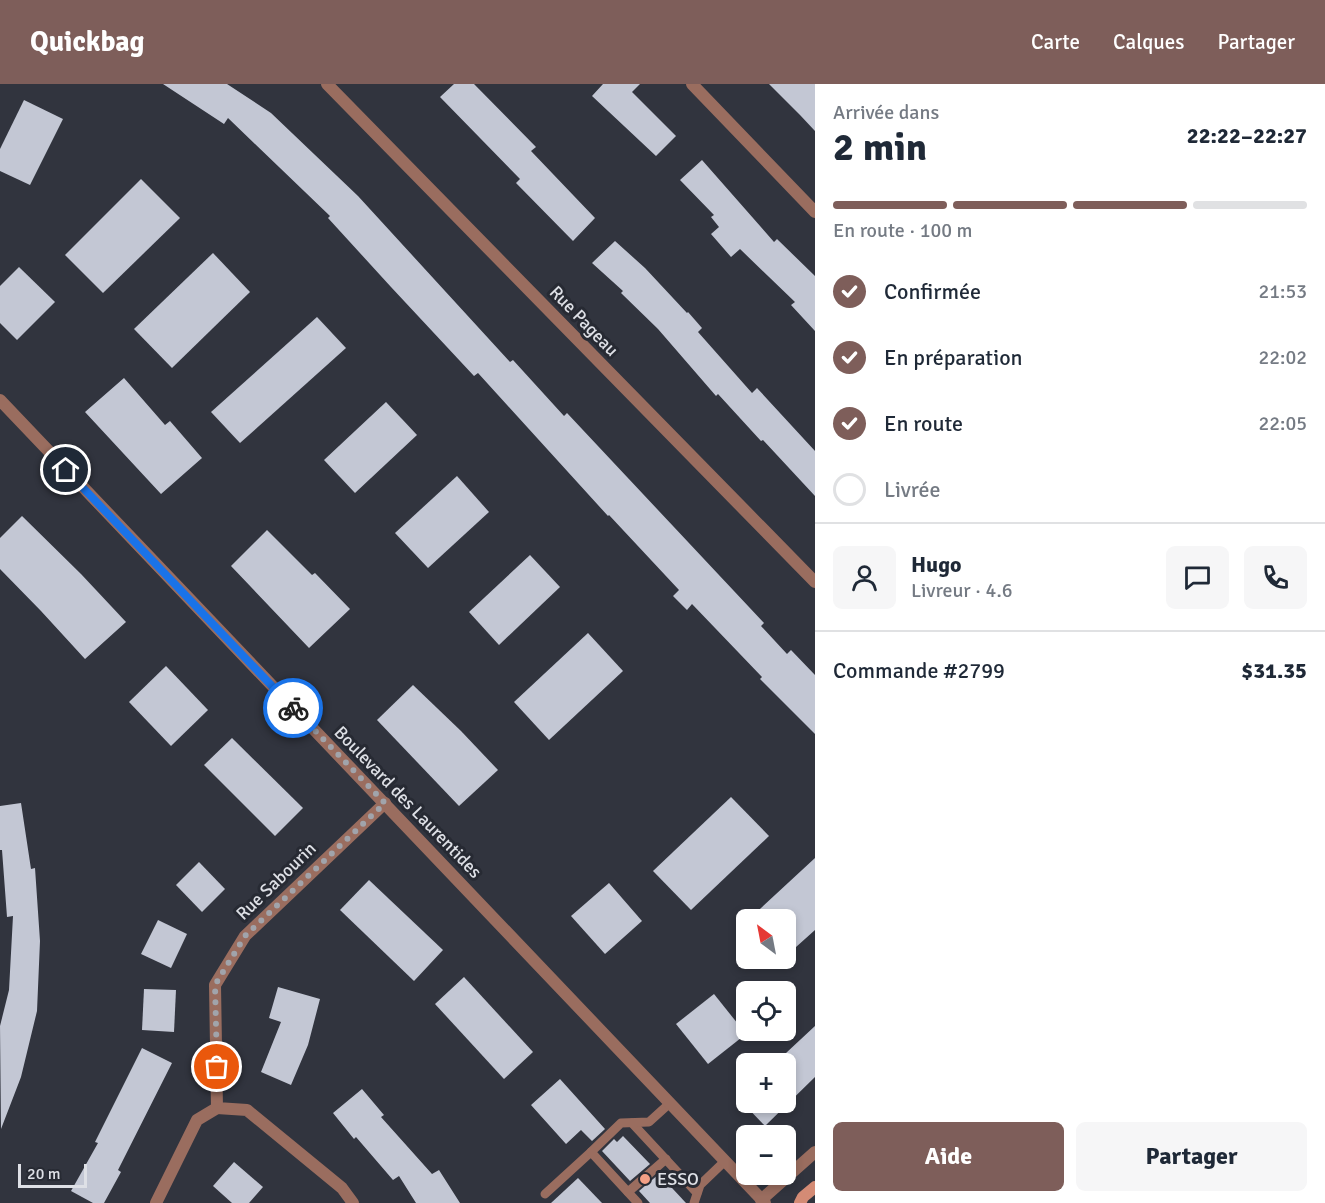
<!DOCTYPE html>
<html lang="fr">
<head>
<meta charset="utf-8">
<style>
  :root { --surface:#fff; --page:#f6f6f7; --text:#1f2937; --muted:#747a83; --line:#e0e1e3; --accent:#7e5e5a }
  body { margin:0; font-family:Signika,sans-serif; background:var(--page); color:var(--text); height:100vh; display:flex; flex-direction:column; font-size:22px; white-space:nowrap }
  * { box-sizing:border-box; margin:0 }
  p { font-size:20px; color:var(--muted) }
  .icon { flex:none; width:33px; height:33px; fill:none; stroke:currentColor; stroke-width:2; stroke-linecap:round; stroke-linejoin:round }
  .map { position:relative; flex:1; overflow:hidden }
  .panel { display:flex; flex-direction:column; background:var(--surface); width:510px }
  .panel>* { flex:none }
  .needle { width:39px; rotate:328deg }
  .tools { position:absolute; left:736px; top:825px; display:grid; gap:12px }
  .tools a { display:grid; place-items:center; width:60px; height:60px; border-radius:9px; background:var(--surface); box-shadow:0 3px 9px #0003; font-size:30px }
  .scale { position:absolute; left:18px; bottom:15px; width:69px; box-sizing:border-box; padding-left:6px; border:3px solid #dee0e6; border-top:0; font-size:16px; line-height:21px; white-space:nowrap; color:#dee0e6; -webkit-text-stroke:4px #272a33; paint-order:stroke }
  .pin { position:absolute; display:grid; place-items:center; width:51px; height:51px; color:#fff; margin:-26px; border:3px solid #fff; border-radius:50%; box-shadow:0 2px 6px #0007 }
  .courier { position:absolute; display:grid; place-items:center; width:60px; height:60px; margin:-30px; border:4px solid #1a73e8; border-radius:50%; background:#fff; color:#222; box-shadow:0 2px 8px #0007 }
  .overview em { font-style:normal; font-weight:800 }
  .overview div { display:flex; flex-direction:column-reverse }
  .overview { display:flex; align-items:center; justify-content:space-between; height:102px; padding:0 18px }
  h1 { font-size:39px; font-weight:800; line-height:45px }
  .bar { display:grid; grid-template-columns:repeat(4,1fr); gap:9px 6px; align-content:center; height:72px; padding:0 18px }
  .bar i { height:8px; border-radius:4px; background:var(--line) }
  .bar .selected { background:var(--accent) }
  .bar p { grid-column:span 4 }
  .line { display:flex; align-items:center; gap:15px; padding:0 18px; border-top:2px solid var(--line) }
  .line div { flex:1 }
  .round { display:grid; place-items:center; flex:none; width:63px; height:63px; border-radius:9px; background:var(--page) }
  ol { padding:0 18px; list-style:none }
  li { display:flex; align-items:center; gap:18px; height:66px }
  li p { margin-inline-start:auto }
  li .icon { padding:6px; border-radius:50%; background:var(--accent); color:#fff; stroke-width:4 }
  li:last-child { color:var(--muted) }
  li i { width:33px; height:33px; border:3px solid var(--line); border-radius:50% }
  .cta { display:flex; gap:12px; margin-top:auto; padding:12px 18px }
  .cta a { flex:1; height:69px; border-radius:9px; background:var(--accent); color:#fff; font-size:24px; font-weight:800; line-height:69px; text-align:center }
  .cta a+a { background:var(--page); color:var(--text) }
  header { display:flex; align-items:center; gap:36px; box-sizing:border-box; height:84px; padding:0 30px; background:var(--accent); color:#fff }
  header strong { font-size:28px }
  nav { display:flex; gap:33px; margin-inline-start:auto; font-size:21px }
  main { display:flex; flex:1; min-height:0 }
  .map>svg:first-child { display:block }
</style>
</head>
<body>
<header>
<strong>Quickbag</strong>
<nav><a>Carte</a><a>Calques</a><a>Partager</a></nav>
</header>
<main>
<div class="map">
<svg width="815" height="1119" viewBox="0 0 815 1119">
  <rect width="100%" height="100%" fill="#31343e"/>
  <g fill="#c3c7d4">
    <path d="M163,0h64l44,29 87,83 152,166 3,-2 51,56 3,-3 197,210 -3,3 26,28 4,-4 24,25v59l-55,-55 2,-2 -70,-73 -5,6 -14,-14 6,-6 -70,-75 -1,1 -130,-143 -4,3 -83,-89 -63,-69 2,-2 -102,-98 -4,6z"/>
    <path d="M454,0h20l62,63 -5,4 64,67 -22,23 -57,-58 4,-4 -80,-82z"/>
    <path d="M603,0h37l-8,8 44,44 -20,20 -64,-60z"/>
    <path d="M769,0h46v47l-15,-16z"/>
    <path d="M24,16l39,19 -33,66 -30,-14v-22z"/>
    <path d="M702,76l72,82 3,-3 38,37v55l-24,-26 4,-3 -55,-53 -9,8 -20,-23 8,-7 -8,-10 3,-2 -34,-35z"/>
    <path d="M141,95l39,39 -77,75 -38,-38z"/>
    <path d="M615,157l30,27 42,45 1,-1 14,16 -4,4 54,61 5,-5 58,63v45l-52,-56 -2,1 -43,-47 -2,2 -58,-67 -37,-36 2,-2 -31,-28z"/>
    <path d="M213,169l37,39 -78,76 -38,-39z"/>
    <path d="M19,183l36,35 -38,38 -17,-17v-37z"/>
    <path d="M317,233l29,31 -106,95 -29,-31z"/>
    <path d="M124,294l41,47 5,-4 32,37 -41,36 -76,-82z"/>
    <path d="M386,318l31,33 -62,58 -31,-33z"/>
    <path d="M457,392l32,36 -61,56 -33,-35z"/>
    <path d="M22,432l59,58 45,48 -41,37 -44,-48 -41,-42v-31z"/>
    <path d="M267,446l45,45 3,-2 35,36 -41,39 -78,-82z"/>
    <path d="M530,471l30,32 -61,58 -30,-33z"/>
    <path d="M588,549l35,38 -74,69 -35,-38z"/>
    <path d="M166,582l42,44 -37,36 -42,-44z"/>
    <path d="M413,601l48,46 37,39 -39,36 -82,-86z"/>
    <path d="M232,654l71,70 -28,28 -71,-71z"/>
    <path d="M731,713l38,39 -78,74 -38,-39z"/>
    <path d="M21,719l10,66 4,-1 5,73 -3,70 -16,66 -20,52 -1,-103 9,-36 4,-74 -6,1 -5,-67h-2v-44z"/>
    <path d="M815,774v72l-29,26v-36h-38z"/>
    <path d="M199,778l26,27 -23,23 -26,-27z"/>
    <path d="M369,796l74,70 -29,31 -74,-71z"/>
    <path d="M609,799l33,38 -37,33 -34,-38z"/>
    <path d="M158,836l29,14 -16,34 -30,-14z"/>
    <path d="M464,893l69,75 -29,27 -69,-75z"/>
    <path d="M278,903l42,12 -12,46 -17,40 -30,-13 20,-50 -12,-4z"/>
    <path d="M144,905l32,1 -2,42 -32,-2z"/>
    <path d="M714,910l32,40 -38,30 -32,-40z"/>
    <path d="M815,942v51l-50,49 -23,-24h44v-49z"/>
    <path d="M142,964l30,15 -54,107 3,2 -17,31h-11l-22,-12 27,-48 -3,-1z"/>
    <path d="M560,995l45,50 -13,12 -11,-11 -15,14 -35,-39z"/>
    <path d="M362,1005l22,26 -3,2 51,57 7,-4 21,33h-44l-17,-27 -6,4 -37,-43 -2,2 -21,-26z"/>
    <path d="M623,1052l27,28 -20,17 -28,-30 12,-12 3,3z"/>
    <path d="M234,1078l29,25 -14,16h-17l-19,-17z"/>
    <path d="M659,1090l27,29h-36l-11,-12z"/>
    <path d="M578,1094l24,25h-51z"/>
  </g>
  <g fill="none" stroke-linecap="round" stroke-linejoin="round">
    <g stroke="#9a6d5f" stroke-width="9">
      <path d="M632,1039l65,70"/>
      <path d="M628,1108l38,-33"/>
      <path d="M545,1110l46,-42"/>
      <path d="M638,1119l-47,-51 30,-29 28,-1 21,-19"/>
      <path d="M694,1119l6,-18 25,-24"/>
    </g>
    <g stroke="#9a6d5f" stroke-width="12">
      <path d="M327,0l488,498"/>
      <path d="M692,0l123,128"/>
      <path d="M156,1119l41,-83 20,-12"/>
      <path d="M353,1119l-11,-15 -95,-78 -30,-2 -2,-123 30,-49 140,-133"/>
    </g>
    <g stroke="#9a6d5f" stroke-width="12">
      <path d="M0,316l765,803"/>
      <path d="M761,1116l54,-48"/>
    </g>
    <path stroke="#d48b75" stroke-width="12" d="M800,1119l3,-6 12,-10"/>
  </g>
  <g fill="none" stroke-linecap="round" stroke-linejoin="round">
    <path stroke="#a1a4ab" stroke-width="6" stroke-dasharray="0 10.8" d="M217,983l-2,-82 30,-49 140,-133 -92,-95"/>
    <path stroke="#1a73e8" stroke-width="8" d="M66,386l227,238"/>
  </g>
  <circle fill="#f39f85" stroke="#272a33" stroke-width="2" cx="645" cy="1095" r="6"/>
  <g text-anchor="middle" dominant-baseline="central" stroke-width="6" stroke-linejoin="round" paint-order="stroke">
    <g font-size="18" fill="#dee0e6" stroke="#272a33">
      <text transform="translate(584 237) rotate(46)">Rue Pageau</text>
      <text transform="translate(408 718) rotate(46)">Boulevard des Laurentides</text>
      <text transform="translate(276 797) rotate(-44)">Rue Sabourin</text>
    </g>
    <g font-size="18" fill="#dee0e6" stroke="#272a33" text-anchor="start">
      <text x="657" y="1095">ESSO</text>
    </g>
  </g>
</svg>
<div class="tools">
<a><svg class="needle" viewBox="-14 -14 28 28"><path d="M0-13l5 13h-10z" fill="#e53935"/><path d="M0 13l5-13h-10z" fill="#747a83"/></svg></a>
<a><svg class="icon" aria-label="locate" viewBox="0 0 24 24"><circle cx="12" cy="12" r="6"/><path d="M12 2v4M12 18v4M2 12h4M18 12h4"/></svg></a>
<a>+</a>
<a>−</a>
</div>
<div class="scale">20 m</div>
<div class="pin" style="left:217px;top:983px;background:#ea580c"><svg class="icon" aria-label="bag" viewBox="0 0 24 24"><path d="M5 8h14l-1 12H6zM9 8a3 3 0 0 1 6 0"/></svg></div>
<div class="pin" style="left:66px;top:386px;background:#1f2937"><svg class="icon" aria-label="home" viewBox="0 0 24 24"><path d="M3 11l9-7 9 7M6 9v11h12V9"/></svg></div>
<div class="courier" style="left:293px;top:624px"><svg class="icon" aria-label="bike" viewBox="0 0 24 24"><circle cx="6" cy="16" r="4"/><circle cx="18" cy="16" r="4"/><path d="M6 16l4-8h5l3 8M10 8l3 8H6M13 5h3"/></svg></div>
</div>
<section class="panel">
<div class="overview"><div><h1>2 min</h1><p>Arrivée dans</p></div><em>22:22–22:27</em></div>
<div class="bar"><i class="selected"></i><i class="selected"></i><i class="selected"></i><i></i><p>En route · 100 m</p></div>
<ol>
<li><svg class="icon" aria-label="check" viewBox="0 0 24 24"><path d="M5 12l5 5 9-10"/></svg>Confirmée<p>21:53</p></li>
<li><svg class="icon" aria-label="check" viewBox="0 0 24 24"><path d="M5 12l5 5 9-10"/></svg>En préparation<p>22:02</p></li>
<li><svg class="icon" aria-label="check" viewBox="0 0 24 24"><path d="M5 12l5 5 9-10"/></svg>En route<p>22:05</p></li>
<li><i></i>Livrée</li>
</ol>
<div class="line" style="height:108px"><a class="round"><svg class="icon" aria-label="person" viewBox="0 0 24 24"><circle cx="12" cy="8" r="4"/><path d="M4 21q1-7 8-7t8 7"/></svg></a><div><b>Hugo</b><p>Livreur · 4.6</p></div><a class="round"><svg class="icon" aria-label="chat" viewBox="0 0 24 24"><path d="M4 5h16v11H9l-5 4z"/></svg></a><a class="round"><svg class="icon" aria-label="phone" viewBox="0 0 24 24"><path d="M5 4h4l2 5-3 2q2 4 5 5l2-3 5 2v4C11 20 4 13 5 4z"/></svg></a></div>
<div class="line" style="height:78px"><div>Commande #2799</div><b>$31.35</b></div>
<div class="cta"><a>Aide</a><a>Partager</a></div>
</section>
</main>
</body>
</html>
